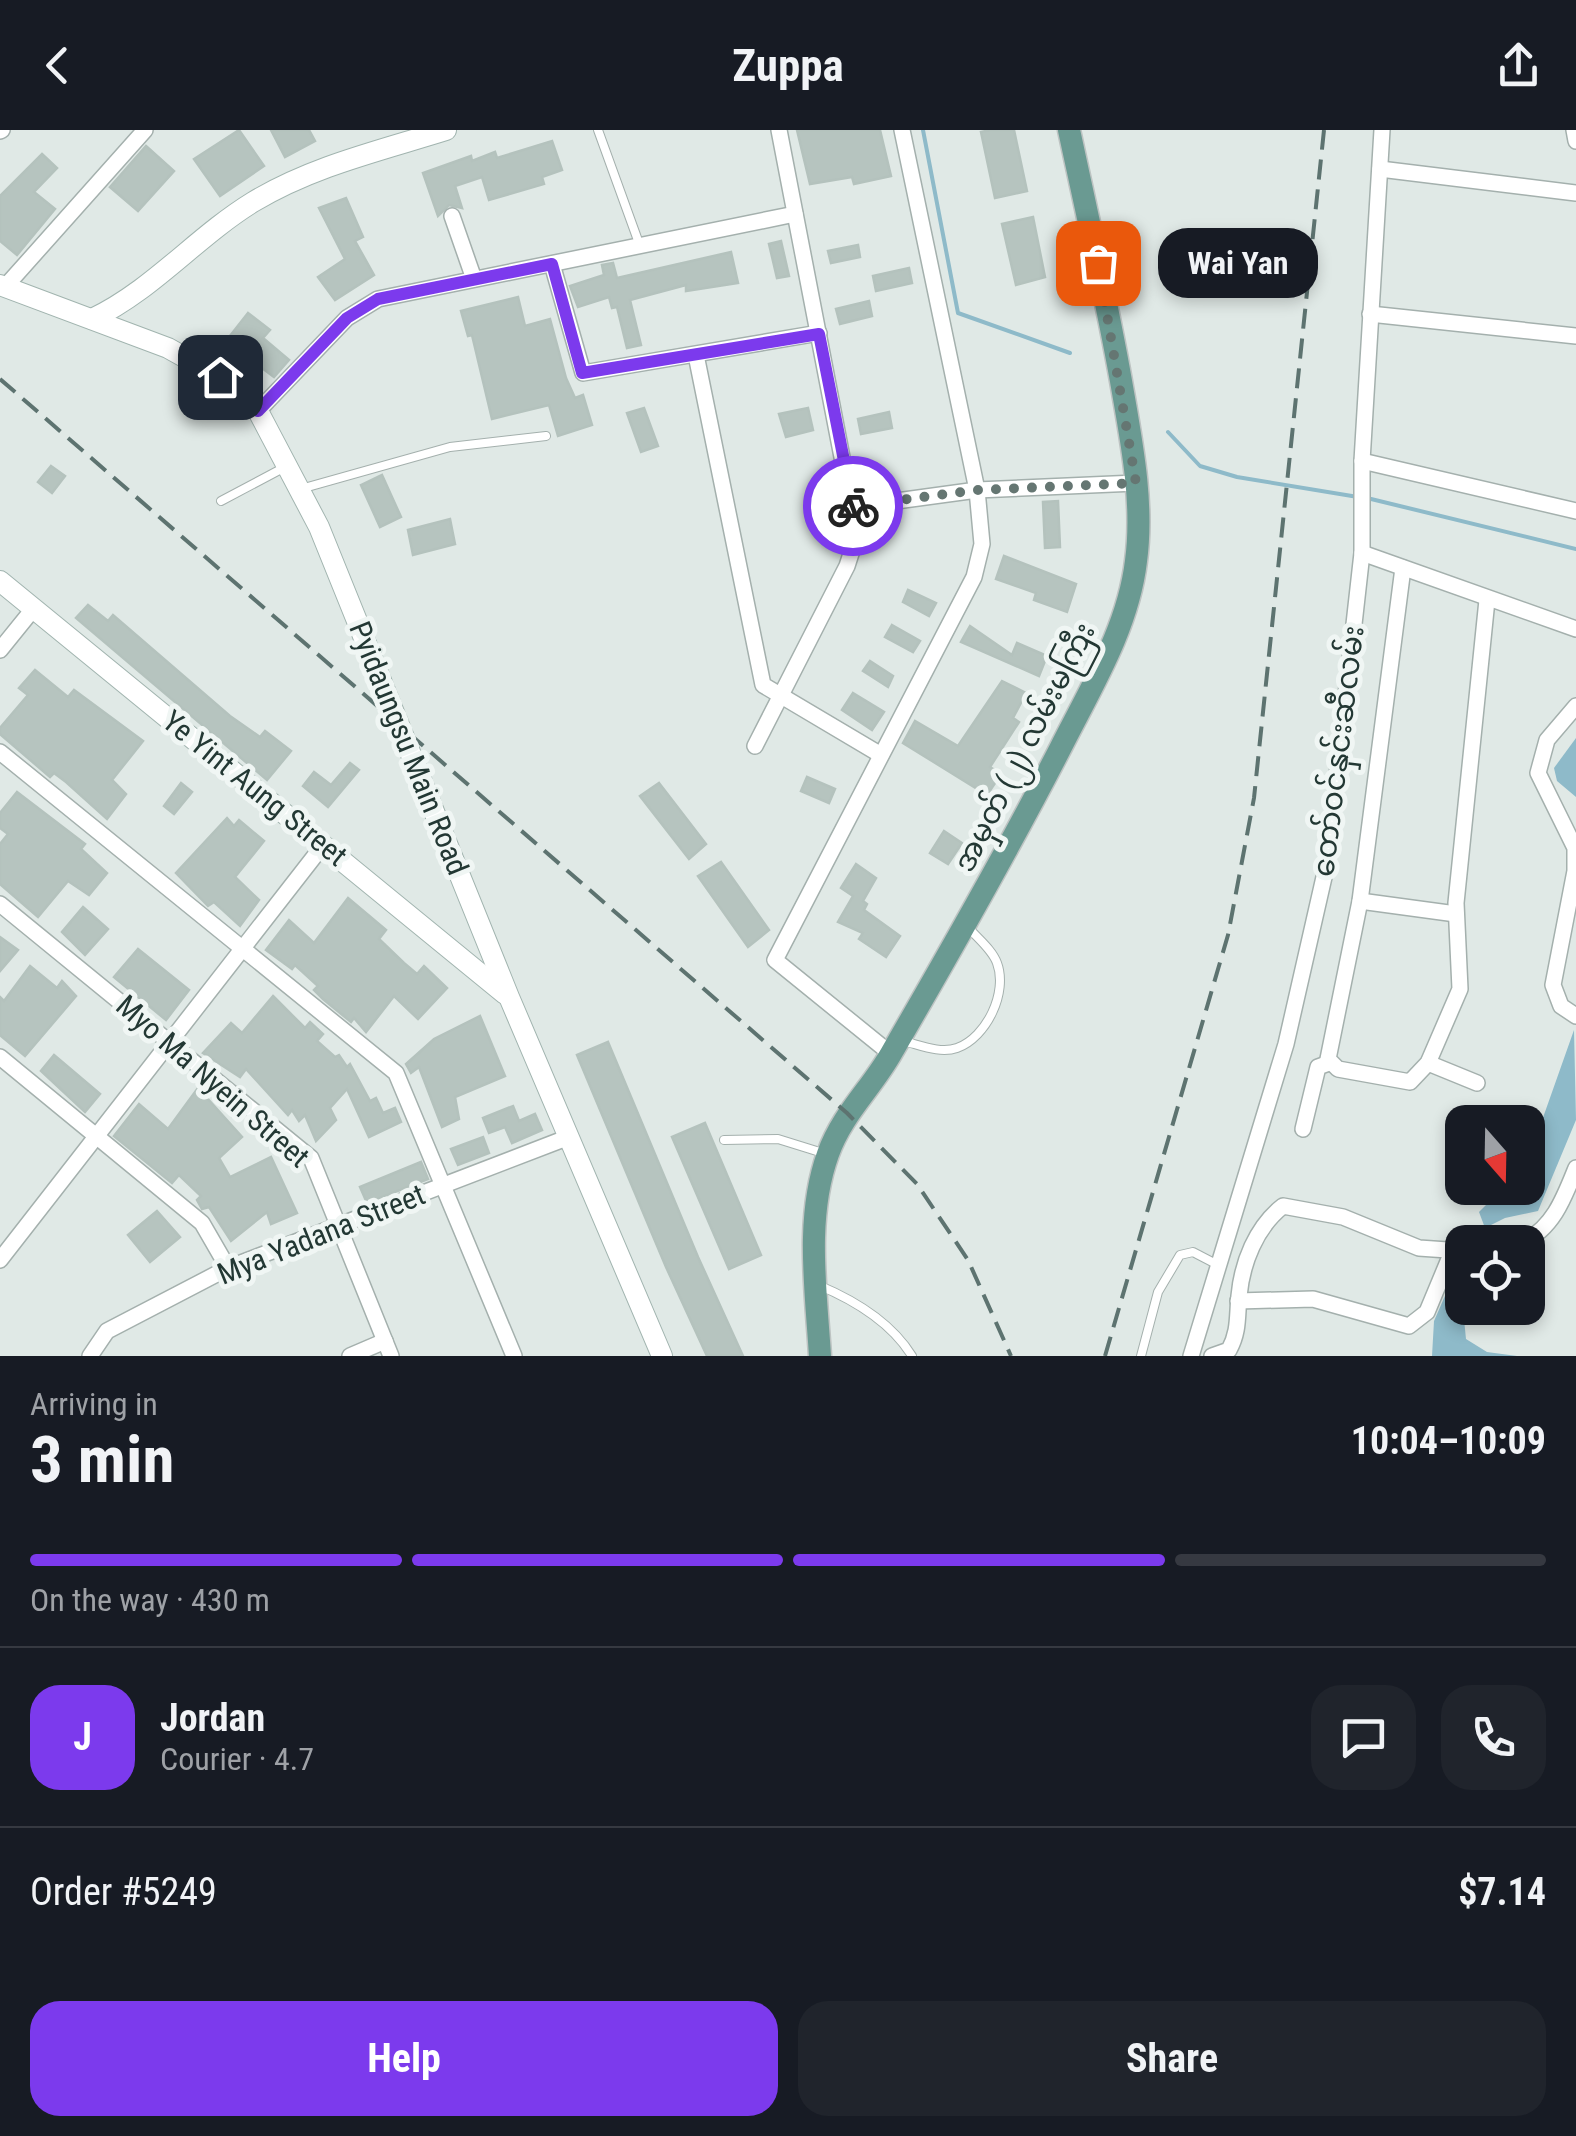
<!DOCTYPE html>
<html lang="en">
<head>
<meta charset="utf-8">
<style>
  :root { --surface:#171b24; --page:#20242c; --text:#f1f3f6; --muted:#9ea1a6; --line:#363941; --accent:#7c3aed }
  body { margin:0; font-family:"Roboto Condensed","Noto Sans Myanmar",sans-serif; background:var(--page); color:var(--text); height:100vh; display:flex; flex-direction:column; font-size:38px; white-space:nowrap }
  * { box-sizing:border-box; margin:0 }
  p { font-size:32px; color:var(--muted) }
  .icon { flex:none; width:55px; height:55px; fill:none; stroke:currentColor; stroke-width:2; stroke-linecap:round; stroke-linejoin:round }
  .map { position:relative; height:1226px; overflow:hidden }
  .sheet { display:flex; flex-direction:column; background:var(--surface); flex:1 }
  .sheet>* { flex:none }
  .needle { width:65px; rotate:160deg }
  .tools { position:absolute; left:1445px; top:975px; display:grid; gap:20px }
  .tools a { display:grid; place-items:center; width:100px; height:100px; border-radius:20px; background:var(--surface); box-shadow:0 5px 15px #0003; font-size:50px }
  .pin { position:absolute; display:grid; place-items:center; width:85px; height:85px; color:#fff; margin:-42px; border-radius:20px; box-shadow:0 5px 15px #0006 }
  .courier { position:absolute; display:grid; place-items:center; width:100px; height:100px; margin:-50px; border:8px solid #7c3aed; border-radius:50%; background:#fff; color:#222; box-shadow:0 2px 12px #0007 }
  .bubble { position:absolute; height:70px; border-radius:30px; background:var(--surface); box-shadow:0 5px 15px #0003; font-size:32px; font-weight:700; line-height:70px; text-align:center }
  .headline em { font-style:normal; font-weight:700 }
  .headline div { display:flex; flex-direction:column-reverse }
  .headline { display:flex; align-items:center; justify-content:space-between; height:170px; padding:0 30px }
  h1 { font-size:65px; font-weight:700; line-height:75px }
  .bar { display:grid; grid-template-columns:repeat(4,1fr); gap:15px 10px; align-content:center; height:120px; padding:0 30px }
  .bar i { height:12px; border-radius:8px; background:var(--line) }
  .bar .on { background:var(--accent) }
  .bar p { grid-column:span 4 }
  .line { display:flex; align-items:center; gap:25px; padding:0 30px; border-top:2px solid var(--line) }
  .line div { flex:1 }
  .round { display:grid; place-items:center; flex:none; width:105px; height:105px; border-radius:30px; background:var(--page) }
  .cta { display:flex; gap:20px; margin-top:auto; padding:20px 30px }
  .cta a { flex:1; height:115px; border-radius:30px; background:var(--accent); color:#fff; font-size:40px; font-weight:700; line-height:115px; text-align:center }
  .cta a+a { background:var(--page); color:var(--text) }
  header { display:flex; justify-content:space-between; align-items:center; height:130px; padding:0 30px; background:var(--surface); font-size:45px; font-weight:700 }
  .map>svg:first-child { display:block }
</style>
</head>
<body>
<header><svg class="icon" aria-label="back" viewBox="0 0 24 24"><path d="M15 5l-7 7 7 7"/></svg>Zuppa<svg class="icon" aria-label="share" viewBox="0 0 24 24"><path d="M12 15V3M7 8l5-5 5 5M5 13v7h14v-7"/></svg></header>
<div class="map">
<svg width="1576" height="1226" viewBox="0 0 1576 1226">
  <rect width="100%" height="100%" fill="#e0e9e6"/>
  <g fill="#8ebac9">
    <path d="M1576,608v59l-19,-16 -3,-13z"/>
    <path d="M1574,900l2,90 -38,91 -33,7 -20,10 -6,-16 17,-17h19l3,-7h10v-28z"/>
    <path d="M1462,1127v51h11l-9,11 2,20 21,13 30,4h-85l2,-35z"/>
  </g>
  <g fill="none" stroke-linecap="round" stroke-linejoin="round">
    <g stroke="#8ebac9" stroke-width="4">
      <path d="M923,0l35,183 112,40"/>
      <path d="M1168,302l32,34 37,11 121,20"/>
      <path d="M1367,368l209,51"/>
    </g>
  </g>
  <g fill="#b6c4bf" stroke="#b4c2bd" stroke-width="2.5">
    <path d="M239,0l25,36 -44,30 -26,-37z"/>
    <path d="M271,0h38l6,11 -30,16z"/>
    <path d="M797,0h83l11,46 -37,8 -2,-7 -42,7z"/>
    <path d="M990,0h24l13,61 -32,7 -14,-66z"/>
    <path d="M552,11l10,29 -20,7 2,7 -55,16 -7,-23 -27,9 7,22 -13,-3 -11,11 -15,-43 48,-17 1,5 23,-9 2,6z"/>
    <path d="M146,16l28,25 -36,40 -28,-24z"/>
    <path d="M42,24l15,14 -23,24 21,17 -38,46 -17,-14v-45z"/>
    <path d="M346,68l17,39 -8,4 19,34 -39,25 -17,-23 27,-18 -26,-51z"/>
    <path d="M1033,87l12,60 -29,8 -14,-61z"/>
    <path d="M781,111l8,35 -12,2 -8,-34z"/>
    <path d="M858,115l2,12 -29,6 -3,-12z"/>
    <path d="M731,122l7,31 -52,8v-6l-56,15 11,45 -14,3 -10,-41 -5,1 -3,-11 -31,10 -8,-21 34,-11 -2,-10 11,-2 4,15z"/>
    <path d="M909,138l3,15 -36,8 -3,-15z"/>
    <path d="M518,167l7,29 25,-7 16,59 9,20 8,-3 9,30 -34,11 -9,-31 -57,14 -20,-84 -4,1 -7,-25z"/>
    <path d="M869,171l3,15 -32,8 -4,-15z"/>
    <path d="M248,183l22,17 -7,8 26,22 -15,17 -48,-36z"/>
    <path d="M644,278l14,38 -17,6 -14,-39z"/>
    <path d="M808,278l5,22 -27,7 -7,-23z"/>
    <path d="M889,282l3,16 -31,6 -3,-15z"/>
    <path d="M51,336l14,10 -13,17 -14,-11z"/>
    <path d="M382,345l19,42 -21,10 -19,-42z"/>
    <path d="M1058,371l2,46 -15,1 -2,-46z"/>
    <path d="M450,389l5,25 -42,11 -5,-25z"/>
    <path d="M1004,426l72,28 -9,28 -33,-12 2,-7 -40,-14z"/>
    <path d="M908,460l28,13 -7,13 -26,-14z"/>
    <path d="M88,475l20,16 5,-6 117,101 30,21 5,-6 26,20 -24,29 -191,-162z"/>
    <path d="M892,495l28,16 -7,11 -28,-15z"/>
    <path d="M970,496l42,29 5,-12 30,13 -8,20 -78,-34z"/>
    <path d="M870,531l23,15 -5,11 -25,-16z"/>
    <path d="M35,540l33,27 6,-7 69,51 -31,39 14,14 -19,25 -41,-37 -12,-9 -4,4 -50,-43v-6l28,-33 -9,-7z"/>
    <path d="M1002,551l24,12 -13,25 6,4 -29,45 11,7 -14,21 -84,-52 12,-22 43,25z"/>
    <path d="M853,563l31,19 -12,18 -30,-20z"/>
    <path d="M350,633l9,7 -31,37 -25,-21 11,-14 17,13z"/>
    <path d="M807,647l28,12 -6,14 -28,-12z"/>
    <path d="M181,653l11,9 -18,22 -10,-8z"/>
    <path d="M659,653l47,61 -17,15 -49,-63z"/>
    <path d="M17,662l68,52 -4,5 26,24 -18,22 -21,-14 -30,36 -38,-33v-40l8,-10 -8,-6v-15z"/>
    <path d="M227,688l7,8 5,-6 25,21 -29,36 24,23 -19,26 -26,-24 -6,4 -32,-33z"/>
    <path d="M944,701l18,12 -14,21 -18,-11z"/>
    <path d="M721,732l48,68 -21,17 -50,-71z"/>
    <path d="M856,734l20,14 -13,23 4,3 -3,6 36,26 -14,21 -27,-18 4,-6 -25,-11 15,-26 -12,-8z"/>
    <path d="M348,768l38,32 -7,9 25,24 13,11 7,-8 23,22 -29,31 -24,-23 -28,36 -12,-14 -3,4 -28,-23 -9,-9 4,-4 -23,-21 -3,4 -26,-19 23,-30 25,23z"/>
    <path d="M83,777l25,22 -23,26 -23,-23z"/>
    <path d="M0,807l18,13 -18,21z"/>
    <path d="M138,819l51,41 -23,30 -52,-43z"/>
    <path d="M30,836l27,22 5,-7 14,15 -51,60 -25,-21v-38l4,4z"/>
    <path d="M273,866l32,32 5,-6 13,12 -6,7 18,16 4,-2 8,12 3,-3 20,37 6,-3 7,15 12,-5 6,14 -32,15 -22,-48 -17,19 6,12 -20,21 -11,-26 -6,6 -7,-11 -4,5 -42,-46 -6,8 -37,-24 28,-30 11,10z"/>
    <path d="M480,886l25,60 -50,21 4,22 -17,8 -23,-60 -8,6 -5,-9 28,-25z"/>
    <path d="M608,912l90,215 45,99h-36l-41,-89 -89,-212z"/>
    <path d="M54,925l46,39 -15,18 -44,-41z"/>
    <path d="M198,958l44,49 -23,21 11,19 41,-20 26,56 -26,11 -4,-12 -36,29 -22,-34 -7,2 -5,-9 4,-4 -22,-21 -7,8 -58,-47 25,-32 29,25z"/>
    <path d="M513,976l6,15 16,-7 7,16 -30,13 -7,-16 -16,6 -6,-15z"/>
    <path d="M705,993l56,132 -32,14 -57,-132z"/>
    <path d="M483,1007l6,16 -31,12 -7,-16z"/>
    <path d="M421,1032l7,17 -61,24 -7,-16z"/>
    <path d="M157,1081l23,26 -30,25 -22,-27z"/>
  </g>
  <g fill="none" stroke-linecap="round" stroke-linejoin="round">
    <g stroke="#a4b0ad" stroke-width="10">
      <g id="service">
        <path d="M598,0l42,116"/>
        <path d="M304,358l146,-41 96,-11"/>
        <path d="M221,371l66,-35"/>
        <path d="M903,911c17,4 37,13 54,7 30,-11 51,-56 40,-85 -5,-14 -21,-26 -30,-37"/>
        <path d="M724,1010l54,-1 45,14"/>
        <path d="M818,1155c36,15 73,37 94,71"/>
        <path d="M1141,1226l17,-64 22,-37 13,-3 25,13"/>
      </g>
    </g>
    <g stroke="#a4b0ad" stroke-width="18">
      <g id="minor">
        <path d="M1574,0l2,11"/>
        <path d="M0,1l2,-1"/>
        <path d="M1380,39l196,24"/>
        <path d="M452,86l22,63"/>
        <path d="M552,134l31,109 236,-40"/>
        <path d="M5,157l140,-157"/>
        <path d="M1370,184l206,22"/>
        <path d="M696,225l67,330 118,70"/>
        <path d="M258,281l89,-93 31,-19 417,-85"/>
        <path d="M1362,331l214,50"/>
        <path d="M853,377l124,-17 159,-7"/>
        <path d="M1362,423l214,76"/>
        <path d="M1403,438l-43,333 -32,158 10,10 72,13 18,-19 32,-74 -4,-86 31,-303"/>
        <path d="M0,520l34,-42"/>
        <path d="M1576,576l-29,34 -9,33 37,75v23l-22,114 8,21 15,10"/>
        <path d="M755,616l92,-180 10,-31 -78,-405"/>
        <path d="M0,622l396,321 118,283"/>
        <path d="M1360,771l96,13"/>
        <path d="M0,774l311,254 80,198"/>
        <path d="M891,924l-116,-94 199,-383 8,-33 -5,-54 -75,-360"/>
        <path d="M0,927l202,166 26,45"/>
        <path d="M1428,933l49,20"/>
        <path d="M1303,999l15,-62 11,-4"/>
        <path d="M1523,1112c30,-14 41,-44 53,-74"/>
        <path d="M0,1130l324,-416"/>
        <path d="M1238,1171l75,-2 96,27 18,-14 25,-60"/>
        <path d="M90,1226l17,-25 121,-63 341,-131"/>
        <path d="M350,1226l35,-15"/>
        <path d="M1191,1226l95,-312 41,-180 35,-311v-92l20,-331"/>
        <path d="M1212,1226l17,-6c10,-18 8,-33 10,-54 3,-33 17,-69 44,-90l60,11 76,31 43,3"/>
      </g>
    </g>
    <g stroke="#a1b4af" stroke-width="22">
      <g id="secondary">
        <path d="M0,155l168,63 52,29 38,34 61,116 190,470 153,359"/>
        <path d="M92,189c61,-29 104,-82 161,-117 60,-36 126,-51 193,-72"/>
        <path d="M0,451l505,413"/>
      </g>
    </g>
    <g stroke="#bdc3c2" stroke-width="25">
      <path id="primary" d="M820,1226c-4,-66 -15,-138 8,-202 14,-40 44,-66 64,-102 58,-100 115,-200 168,-303 30,-60 68,-120 76,-188 8,-59 -5,-122 -15,-180 -15,-84 -34,-167 -52,-251"/>
    </g>
    <use href="#service" stroke="#fff" stroke-width="8"/>
    <use href="#minor" stroke="#fff" stroke-width="15"/>
    <use href="#secondary" stroke="#fff" stroke-width="20"/>
    <use href="#primary" stroke="#6a9a92" stroke-width="22"/>
    <g stroke="#5d7370" stroke-width="4" stroke-dasharray="20 10" stroke-linecap="butt">
      <path d="M0,249l847,734 70,71 51,76 43,96"/>
      <path d="M1105,1226l123,-421 26,-137 70,-668"/>
    </g>
  </g>
  <g fill="none" stroke-linecap="round" stroke-linejoin="round">
    <path stroke="#657672" stroke-width="10" stroke-dasharray="0 18" d="M853,376l125,-16 158,-7 -38,-220"/>
    <path stroke="#7c3aed" stroke-width="12" d="M220,247l38,34 89,-93 31,-19 174,-35 30,109 237,-39 34,172"/>
  </g>
  <g text-anchor="middle" dominant-baseline="central" stroke-width="10" stroke-linejoin="round" paint-order="stroke">
    <g font-size="30" fill="#233834" stroke="#f0f6f4">
      <text transform="translate(1024 617) rotate(-63)">အမှတ် (၂) လမ်းမကြီး</text>
      <text transform="translate(409 618) rotate(68)">Pyidaungsu Main Road</text>
      <text transform="translate(1338 621) rotate(-83)">တော်ဝင်နှင်းဆီလမ်း</text>
      <text transform="translate(255 658) rotate(39)">Ye Yint Aung Street</text>
      <text transform="translate(213 951) rotate(41)">Myo Ma Nyein Street</text>
      <text transform="translate(321 1104) rotate(-22)">Mya Yadana Street</text>
    </g>
  </g>
</svg>
<div class="tools">
<a><svg class="needle" viewBox="-14 -14 28 28"><path d="M0-13l5 13h-10z" fill="#e53935"/><path d="M0 13l5-13h-10z" fill="#9ea1a6"/></svg></a>
<a><svg class="icon" aria-label="locate" viewBox="0 0 24 24"><circle cx="12" cy="12" r="6"/><path d="M12 2v4M12 18v4M2 12h4M18 12h4"/></svg></a>
</div>
<div class="pin" style="left:1098px;top:133px;background:#ea580c"><svg class="icon" aria-label="bag" viewBox="0 0 24 24"><path d="M5 8h14l-1 12H6zM9 8a3 3 0 0 1 6 0"/></svg></div>
<div class="pin" style="left:220px;top:247px;background:#1f2937"><svg class="icon" aria-label="home" viewBox="0 0 24 24"><path d="M3 11l9-7 9 7M6 9v11h12V9"/></svg></div>
<div class="courier" style="left:853px;top:376px"><svg class="icon" aria-label="bike" viewBox="0 0 24 24"><circle cx="6" cy="16" r="4"/><circle cx="18" cy="16" r="4"/><path d="M6 16l4-8h5l3 8M10 8l3 8H6M13 5h3"/></svg></div>
<div class="bubble" style="left:1158px;top:98px;width:160px">Wai Yan</div>
</div>
<section class="sheet">
<div class="headline"><div><h1>3 min</h1><p>Arriving in</p></div><em>10:04–10:09</em></div>
<div class="bar"><i class="on"></i><i class="on"></i><i class="on"></i><i></i><p>On the way · 430 m</p></div>
<div class="line" style="height:180px"><b class="round" style="background:var(--accent);color:#fff">J</b><div><b>Jordan</b><p>Courier · 4.7</p></div><a class="round"><svg class="icon" aria-label="chat" viewBox="0 0 24 24"><path d="M4 5h16v11H9l-5 4z"/></svg></a><a class="round"><svg class="icon" aria-label="phone" viewBox="0 0 24 24"><path d="M5 4h4l2 5-3 2q2 4 5 5l2-3 5 2v4C11 20 4 13 5 4z"/></svg></a></div>
<div class="line" style="height:130px"><div>Order #5249</div><b>$7.14</b></div>
<div class="cta"><a>Help</a><a>Share</a></div>
</section>
</body>
</html>
